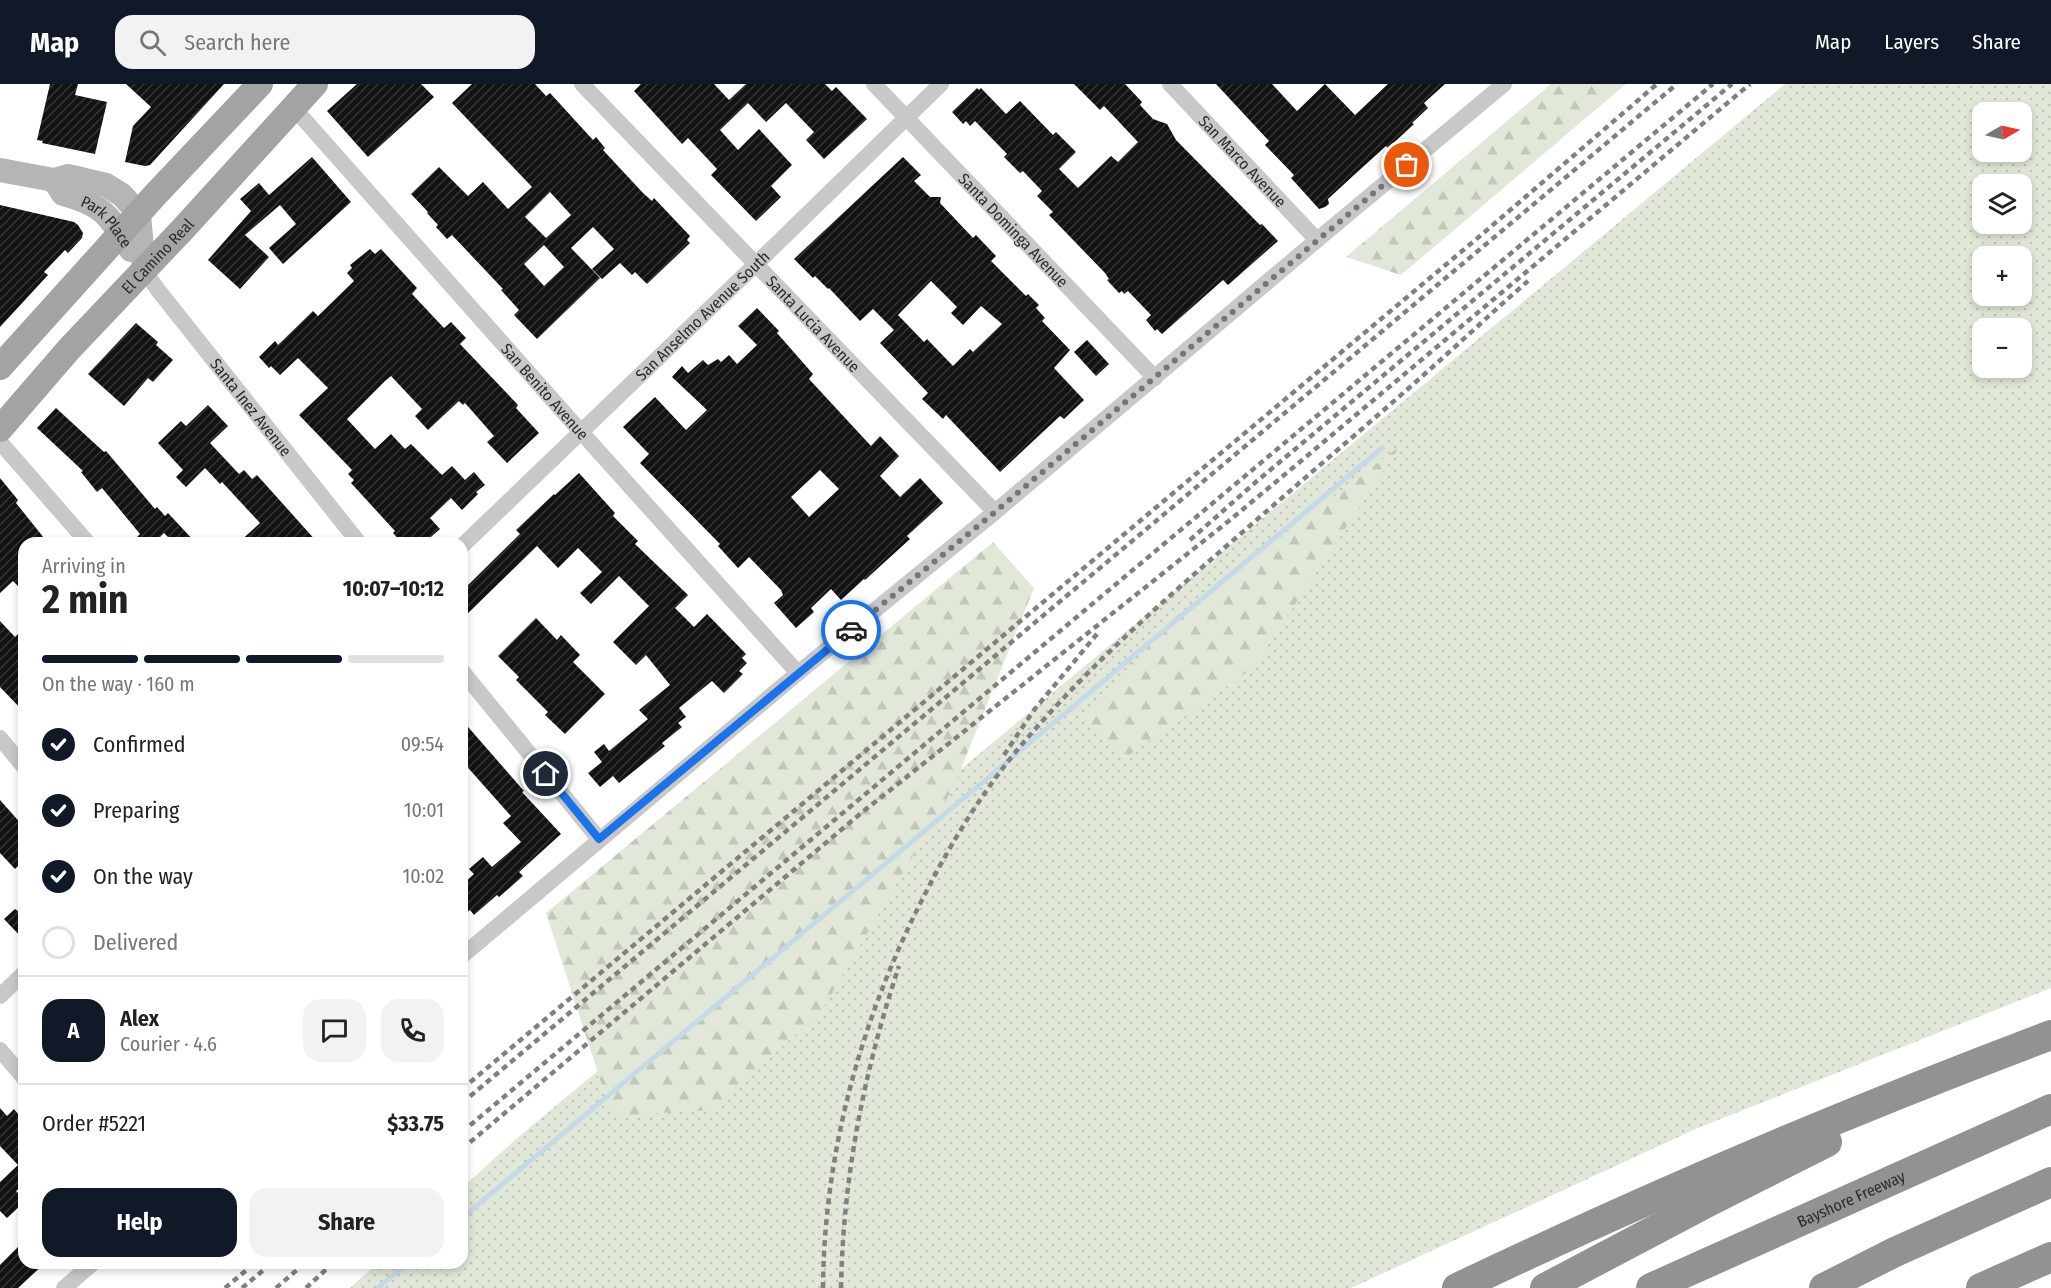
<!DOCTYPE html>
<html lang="en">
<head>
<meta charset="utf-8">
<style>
  :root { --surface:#fff; --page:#f2f2f2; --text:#222; --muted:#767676; --line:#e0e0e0; --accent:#111827 }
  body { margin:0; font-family:"Fira Sans Condensed",sans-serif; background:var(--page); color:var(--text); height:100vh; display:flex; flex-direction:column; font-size:22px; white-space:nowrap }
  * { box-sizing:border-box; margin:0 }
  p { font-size:20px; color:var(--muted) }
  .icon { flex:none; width:33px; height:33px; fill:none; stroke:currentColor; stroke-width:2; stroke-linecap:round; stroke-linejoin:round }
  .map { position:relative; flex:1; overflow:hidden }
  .drawer { position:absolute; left:18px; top:453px; width:450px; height:732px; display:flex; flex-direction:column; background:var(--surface); border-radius:18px; box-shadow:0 3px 9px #0003 }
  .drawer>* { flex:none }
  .needle { width:39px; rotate:81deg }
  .tools { position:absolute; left:1972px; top:18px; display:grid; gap:12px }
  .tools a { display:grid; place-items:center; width:60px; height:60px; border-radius:12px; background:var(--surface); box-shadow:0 3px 9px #0003; font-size:30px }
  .pin { position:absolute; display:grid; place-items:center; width:51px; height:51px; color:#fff; margin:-26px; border:3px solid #fff; border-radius:50%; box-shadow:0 2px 6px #0007 }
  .courier { position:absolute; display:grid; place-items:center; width:60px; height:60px; margin:-30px; border:4px solid #1a73e8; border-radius:50%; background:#fff; color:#222; box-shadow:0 2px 8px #0007 }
  .overview em { font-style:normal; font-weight:700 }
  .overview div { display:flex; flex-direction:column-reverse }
  .overview { display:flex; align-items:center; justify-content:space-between; height:102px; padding:0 24px }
  h1 { font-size:39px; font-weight:700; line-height:45px }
  .bar { display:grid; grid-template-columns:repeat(4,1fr); gap:9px 6px; align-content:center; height:72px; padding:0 24px }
  .bar i { height:8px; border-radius:4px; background:var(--line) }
  .bar .selected { background:var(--accent) }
  .bar p { grid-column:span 4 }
  .line { display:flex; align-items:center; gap:15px; padding:0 24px; border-top:2px solid var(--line) }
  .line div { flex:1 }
  .round { display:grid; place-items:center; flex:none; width:63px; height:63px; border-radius:18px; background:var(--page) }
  ol { padding:0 24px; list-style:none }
  li { display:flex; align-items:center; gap:18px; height:66px }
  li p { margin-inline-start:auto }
  li .icon { padding:6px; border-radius:50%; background:var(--accent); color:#fff; stroke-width:4 }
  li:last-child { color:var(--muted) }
  li i { width:33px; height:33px; border:3px solid var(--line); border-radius:50% }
  .action { display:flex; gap:12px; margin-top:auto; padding:12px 24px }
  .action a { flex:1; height:69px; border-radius:18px; background:var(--accent); color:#fff; font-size:24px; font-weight:700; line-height:69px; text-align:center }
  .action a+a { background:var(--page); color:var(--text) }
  header { display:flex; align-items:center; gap:36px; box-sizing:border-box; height:84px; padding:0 30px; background:var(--accent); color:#fff }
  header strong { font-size:28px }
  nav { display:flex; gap:33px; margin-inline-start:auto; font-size:21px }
  .search { width:420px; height:54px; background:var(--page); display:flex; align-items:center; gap:15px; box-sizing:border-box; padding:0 21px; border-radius:18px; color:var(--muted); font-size:22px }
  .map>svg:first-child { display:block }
</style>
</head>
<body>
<header>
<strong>Map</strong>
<div class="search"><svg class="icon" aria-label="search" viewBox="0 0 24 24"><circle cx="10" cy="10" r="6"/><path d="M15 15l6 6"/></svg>Search here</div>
<nav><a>Map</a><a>Layers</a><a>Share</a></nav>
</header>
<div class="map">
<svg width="2051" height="1204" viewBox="0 0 2051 1204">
  <defs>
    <pattern id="grass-dots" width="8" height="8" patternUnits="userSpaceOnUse" patternTransform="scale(1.5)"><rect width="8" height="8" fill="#e1e8d9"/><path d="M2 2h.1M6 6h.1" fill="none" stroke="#c1c7ba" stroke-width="1.8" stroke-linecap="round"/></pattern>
    <pattern id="forest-firs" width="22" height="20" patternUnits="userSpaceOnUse" patternTransform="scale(1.5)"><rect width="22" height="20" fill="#e1e8d9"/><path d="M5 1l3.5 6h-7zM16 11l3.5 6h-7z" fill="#c1c7ba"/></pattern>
    <pattern id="building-hatch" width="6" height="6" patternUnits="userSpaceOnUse" patternTransform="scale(1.5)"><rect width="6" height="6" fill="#121212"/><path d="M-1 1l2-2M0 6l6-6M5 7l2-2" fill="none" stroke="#353535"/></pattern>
  </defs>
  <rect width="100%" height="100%" fill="#fff"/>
  <path fill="url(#grass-dots)" fill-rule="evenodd" d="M1785,0h266v904l-353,140 -347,160h-1001l28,-25h84v-75l54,-49zM1983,28h39v40h-39zM1983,100h39v40h-39zM1983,172h39v40h-39zM1983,244h39v40h-39z"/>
  <g fill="url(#forest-firs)">
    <path d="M1551,0h75l-225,191 -55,-18z"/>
    <path d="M1400,362l-147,222 -125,88 -45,-37 91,-101z"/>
    <path d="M993,458l41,46 -80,198 -133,226 -111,98 -98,6 -66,-203z"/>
  </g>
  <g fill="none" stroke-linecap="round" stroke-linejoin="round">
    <g stroke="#c6d9e7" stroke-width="5">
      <path d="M462,1134l920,-770"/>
      <path d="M378,1204l30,-25"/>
    </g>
  </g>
  <g fill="url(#building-hatch)" fill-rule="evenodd">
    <path d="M50,0h28l-3,11 32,7 -12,52 -53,-11 1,-2 -6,-1z"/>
    <path d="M126,0h98l-74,81 -5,1 -20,-4 8,-36 18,-19z"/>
    <path d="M357,0h64l13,13 -66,60 -41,-46z"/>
    <path d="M472,0h63l11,12 4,-3 43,47 3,-3 9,11 -2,2 40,43 9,8 2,-3 36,38 -3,4 3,3 -43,41 -12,-12 -3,3 -12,-12 -18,16 -10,-10 22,-20 -21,-22 -22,21 29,30 -63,61 -23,-24 5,-5 -18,-20 2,-1 -51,-54 -5,4 -11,-12 2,-2 -11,-12 1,-1 -17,-18 28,-27 29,29 15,-14 25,27 24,-22 -80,-84zM550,108l21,23 -25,23 -21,-21zM544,161l20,22 -20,19 -20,-22z"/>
    <path d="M641,0h73l15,16 17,-16h79l7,7 4,-4 31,32 -43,40 -18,-19 8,-8 -28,-29 -20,19 -18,-19 -28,27 18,20 21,-21 33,36 -21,21 10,11 -25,24 -45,-46 6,-6 -29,-31 -6,6 -48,-53z"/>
    <path d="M1074,0h51l17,18 -2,3 13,14 14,5 9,16 84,85 2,-1 16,17 -50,44 -5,-5 -61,54 -5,-5 -2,2 -9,-11 5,-5 -23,-24 -4,3 -2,-3 -3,2 -12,-13 2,-1 -4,-6 -56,-58 4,-3 -16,-16 5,-5 -19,-20 -3,2 -16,-16 3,-3 -32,-33 -5,5 -4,-5 -3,3 -11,-12 25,-24 2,2 2,-2 25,26 14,-13 33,34 3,-3 20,20 -17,17 19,19 33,-32 7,6 20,-20 -34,-36 -4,4z"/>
    <path d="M1216,0h56l25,27 28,-27 30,31 33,-31h57l-21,19 4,5 -16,15 2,1 -26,24 -2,-2 -32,29 -26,24 1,5 -4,3 -6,2 -28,-31 3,-3 -29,-30 4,-4z"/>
    <path d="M312,73l39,45 -68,62 -14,-16 27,-24 -16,-19 -35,30 24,22 -29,32 -32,-29 43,-49 -11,-12 19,-16 10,12z"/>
    <path d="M903,73l18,18 -7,6 16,16h11l-1,6 33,35 3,-3 20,21 -5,5 35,35 2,-2 11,11 -3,3 9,10 -3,3 28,29 -16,18 30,32 -20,19 -4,-3 -60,56 -54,-57 -3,4 -21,-20 6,-6 -48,-50 14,-13 -21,-21 -13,12 -31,-33 -1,1 -13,-13 -2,2 -19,-19zM931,197l26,26 -6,6 12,12 18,-19 21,18 -29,28 -3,-3 -17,17 -26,-27 -3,3 -26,-27z"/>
    <path d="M0,121l74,17 4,3 5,8 -1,5 -14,15 -3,-3 -21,22 4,3 -48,52z"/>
    <path d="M370,165l5,5 6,-5 36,39 -5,6 32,34 7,-6 15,16 -6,6 58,61 -2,3 23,25 -32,30 -20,-21 7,-6 -29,-33 -2,2 -4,-4 -31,29 -13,-14 7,-7 -31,-33 -6,5 -38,38 28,30 16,-15 14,15 6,-5 31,31 10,-9 13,14 9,-8 11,13 -9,7 2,2 -16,16 -11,-12 -21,20 10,11 -16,14h-22l-9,-10 2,-2 -44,-48 3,-3 -6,-6 4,-4 -53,-55 29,-27 -30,-30 -18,17 -9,-9 -2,2 -10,-11 16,-16 3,4 35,-34 5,5 36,-35 -7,-8 5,-5 -2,-3z"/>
    <path d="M757,224l22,23 -2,2 36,41 -4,5 62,67 9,-10 19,20 -19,20 20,21 20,-19 23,25 -36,33 3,3 -45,41 -1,-1 -23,21 -10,-11 -20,19 3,4 -18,16 -22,-25 9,-8 -2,-5 -32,-33 -11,11 -20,-22 2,-2 -80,-81 9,-9 -26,-27 32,-30 31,33 21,-20 -35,-33 10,-11 6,7 15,-13 5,5 10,-6 3,3 8,-7 8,9 20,-19 -19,-19zM820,386l19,19 -30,28 -18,-20z"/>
    <path d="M136,239l22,19 -2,3 17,15 -20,22 -5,-4 -24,28 -36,-32z"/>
    <path d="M1087,256l22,24 -13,12 -22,-24z"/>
    <path d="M208,321l20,21 -18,17 29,31 5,-4 8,9 5,-4 61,68h-80l22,-20 -38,-41 -2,2 -15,-16 -19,19 -10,-10 7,-7 -25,-27 23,-22 5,5z"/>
    <path d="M56,324l48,44 2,-1 49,58 2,-2 8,9 3,-3 28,30h-22l-10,-10 -10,10h-23l9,-9 -38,-46 -5,4 -16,-20 2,-1 -46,-43z"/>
    <path d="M579,389l36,40 -2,3 25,25 -3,3 53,51 -13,13 19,19 13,-13 39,40 -4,4 5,5 -8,8 4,3 -19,19 -12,-12 -33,27 7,9 -8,6 4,4 -20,16 3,3 -46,37 -6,-7 -13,11 -12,-14 14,-11 -8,-10 10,-8 5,7 39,-32 -9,-9 31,-25 -24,-30 -10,10 -23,-23 36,-36 -30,-30 -28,28 -11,-11 22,-21 -24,-24 -20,20 -21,-22 -75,73v-28l58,-57 -4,-4 38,-36 1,1z"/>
    <path d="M0,394l18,22 -2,3 32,40h-24v49l-11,-11 -13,12z"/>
    <path d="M536,534l21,22 4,-5 19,20 -7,7 32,32 -40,40 -20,-19 3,-3 -32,-32 3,-3 -21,-21z"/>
    <path d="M0,537l15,16 9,-9v84l-24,-25z"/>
    <path d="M462,636l62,71 -2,1 39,42 -42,38 4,4 -24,21 -2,-2 -23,20 -4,-5 -8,7v-32l12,-11 -5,-5 14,-12 9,10 29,-25 -18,-19 8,-7 -49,-55z"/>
    <path d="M0,716l24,27v33l-9,9 -15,-16z"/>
    <path d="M24,821v35l-20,-21 11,-10 3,2z"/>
    <path d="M0,1024l7,8 7,-7 10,12v63l-8,7 8,8v3l-17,16 -7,-7v-29l18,-17 -18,-19z"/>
    <path d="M24,1157v22h21l-27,25h-18v-23z"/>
  </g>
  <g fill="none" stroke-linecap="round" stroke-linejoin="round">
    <g stroke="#c8c8c8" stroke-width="16">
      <path id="s1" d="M582,0l413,428"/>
      <path id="s2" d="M874,0l281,294"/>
      <path id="s3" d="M1170,0l147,156"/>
      <path id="s4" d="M293,23l289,326 216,240"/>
      <path id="s5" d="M144,186l14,20 201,253"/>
      <path d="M0,358l88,101"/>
      <path id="s6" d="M462,462l293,-281 186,-181"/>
      <path d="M462,587l137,168"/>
      <path d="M0,654l24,29"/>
      <path d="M462,872l336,-283 197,-161 322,-272 187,-156"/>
      <path d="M0,912l24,-23"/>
      <path d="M0,966l24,28"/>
      <path d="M64,1204l29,-25"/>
    </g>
    <g stroke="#b5b5b5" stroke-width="24">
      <path d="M0,86l54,10 14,-4 38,9 16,10 17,19 5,56"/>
      <path id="s7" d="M54,96l9,14c41,11 46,22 68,56"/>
    </g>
    <g stroke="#a3a3a3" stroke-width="26">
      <path d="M0,283l156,-173 104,-110"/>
      <path id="s8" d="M0,345l70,-81 113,-119 132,-145"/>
    </g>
    <g stroke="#929292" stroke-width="30">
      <path d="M1457,1204c195,-93 392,-177 594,-253"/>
      <path d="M1545,1204l163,-86 119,-60"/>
      <path id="s9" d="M1651,1204l400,-179"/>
      <path d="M1824,1204l71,-36 156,-70"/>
      <path d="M1981,1204l70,-31"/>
    </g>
    <g stroke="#808080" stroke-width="4.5" stroke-dasharray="6 4.5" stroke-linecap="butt">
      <path d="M1190,456l67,-59 475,-397"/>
      <path d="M1004,671l30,-45 63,-76"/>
      <path d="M462,1005l1018,-853 177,-152"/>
      <path d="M462,1019l1215,-1019"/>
      <path d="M462,1048l1251,-1048"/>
      <path d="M462,1065l398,-335 370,-294 77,-64 443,-372"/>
      <path d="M225,1204l30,-25"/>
      <path d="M242,1204l30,-25"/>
      <path d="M276,1204l29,-25"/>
      <path d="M306,1204l27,-25"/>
      <path d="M823,1204c1,-137 39,-272 102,-394 26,-51 56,-100 93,-145 79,-94 173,-172 265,-252 54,-47 110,-94 164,-143 27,-24 53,-49 81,-73"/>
      <path d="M841,1204c2,-111 23,-217 58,-322"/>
    </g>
  </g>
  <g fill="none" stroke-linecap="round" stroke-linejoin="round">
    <path stroke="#757575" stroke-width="6" stroke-dasharray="0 10.8" d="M851,546l144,-118 412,-347"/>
    <path stroke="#1a73e8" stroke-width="8" d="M546,690l53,65 252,-209"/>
  </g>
  <g text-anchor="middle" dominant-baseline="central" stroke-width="6" stroke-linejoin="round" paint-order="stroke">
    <g font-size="16" fill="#2b2b2b" stroke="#fff">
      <text stroke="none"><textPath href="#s3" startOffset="106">San Marco Avenue</textPath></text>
      <text stroke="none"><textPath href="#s7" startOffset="70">Park Place</textPath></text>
      <text stroke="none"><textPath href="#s2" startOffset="202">Santa Dominga Avenue</textPath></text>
      <text stroke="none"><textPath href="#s8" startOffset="234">El Camino Real</textPath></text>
      <text stroke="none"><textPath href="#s6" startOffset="333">San Anselmo Avenue South</textPath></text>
      <text stroke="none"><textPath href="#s1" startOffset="333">Santa Lucia Avenue</textPath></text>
      <text stroke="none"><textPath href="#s4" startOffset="380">San Benito Avenue</textPath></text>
      <text stroke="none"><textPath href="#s5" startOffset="174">Santa Inez Avenue</textPath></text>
      <text stroke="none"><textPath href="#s9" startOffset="219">Bayshore Freeway</textPath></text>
    </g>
  </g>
</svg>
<div class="tools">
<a><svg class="needle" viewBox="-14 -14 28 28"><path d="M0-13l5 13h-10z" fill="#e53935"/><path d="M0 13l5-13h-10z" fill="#767676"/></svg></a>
<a><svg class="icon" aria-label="layers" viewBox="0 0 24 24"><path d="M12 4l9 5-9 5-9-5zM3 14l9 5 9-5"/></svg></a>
<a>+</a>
<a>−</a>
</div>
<div class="pin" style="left:1407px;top:81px;background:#ea580c"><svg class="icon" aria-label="bag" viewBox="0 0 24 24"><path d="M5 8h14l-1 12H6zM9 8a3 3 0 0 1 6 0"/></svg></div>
<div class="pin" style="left:546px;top:690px;background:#1f2937"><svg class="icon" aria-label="home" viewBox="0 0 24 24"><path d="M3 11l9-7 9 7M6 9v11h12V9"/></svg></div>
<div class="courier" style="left:851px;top:546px"><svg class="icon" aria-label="car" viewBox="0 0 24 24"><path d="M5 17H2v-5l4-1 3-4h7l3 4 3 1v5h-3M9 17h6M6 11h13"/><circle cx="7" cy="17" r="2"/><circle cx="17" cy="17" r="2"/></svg></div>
<section class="drawer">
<div class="overview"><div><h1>2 min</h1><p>Arriving in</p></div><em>10:07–10:12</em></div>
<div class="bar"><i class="selected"></i><i class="selected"></i><i class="selected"></i><i></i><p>On the way · 160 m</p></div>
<ol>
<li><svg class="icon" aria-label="check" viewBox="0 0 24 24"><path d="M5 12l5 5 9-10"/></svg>Confirmed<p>09:54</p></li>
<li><svg class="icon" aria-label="check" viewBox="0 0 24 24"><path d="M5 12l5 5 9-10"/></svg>Preparing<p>10:01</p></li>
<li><svg class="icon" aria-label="check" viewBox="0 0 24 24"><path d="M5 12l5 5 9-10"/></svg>On the way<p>10:02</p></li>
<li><i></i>Delivered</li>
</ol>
<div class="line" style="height:108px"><b class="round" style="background:var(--accent);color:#fff">A</b><div><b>Alex</b><p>Courier · 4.6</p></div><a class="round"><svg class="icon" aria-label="chat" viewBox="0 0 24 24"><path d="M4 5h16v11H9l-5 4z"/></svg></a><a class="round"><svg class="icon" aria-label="phone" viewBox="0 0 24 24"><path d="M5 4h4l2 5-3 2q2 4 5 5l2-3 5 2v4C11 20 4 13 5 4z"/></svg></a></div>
<div class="line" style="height:78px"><div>Order #5221</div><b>$33.75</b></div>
<div class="action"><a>Help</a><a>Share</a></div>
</section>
</div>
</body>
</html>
